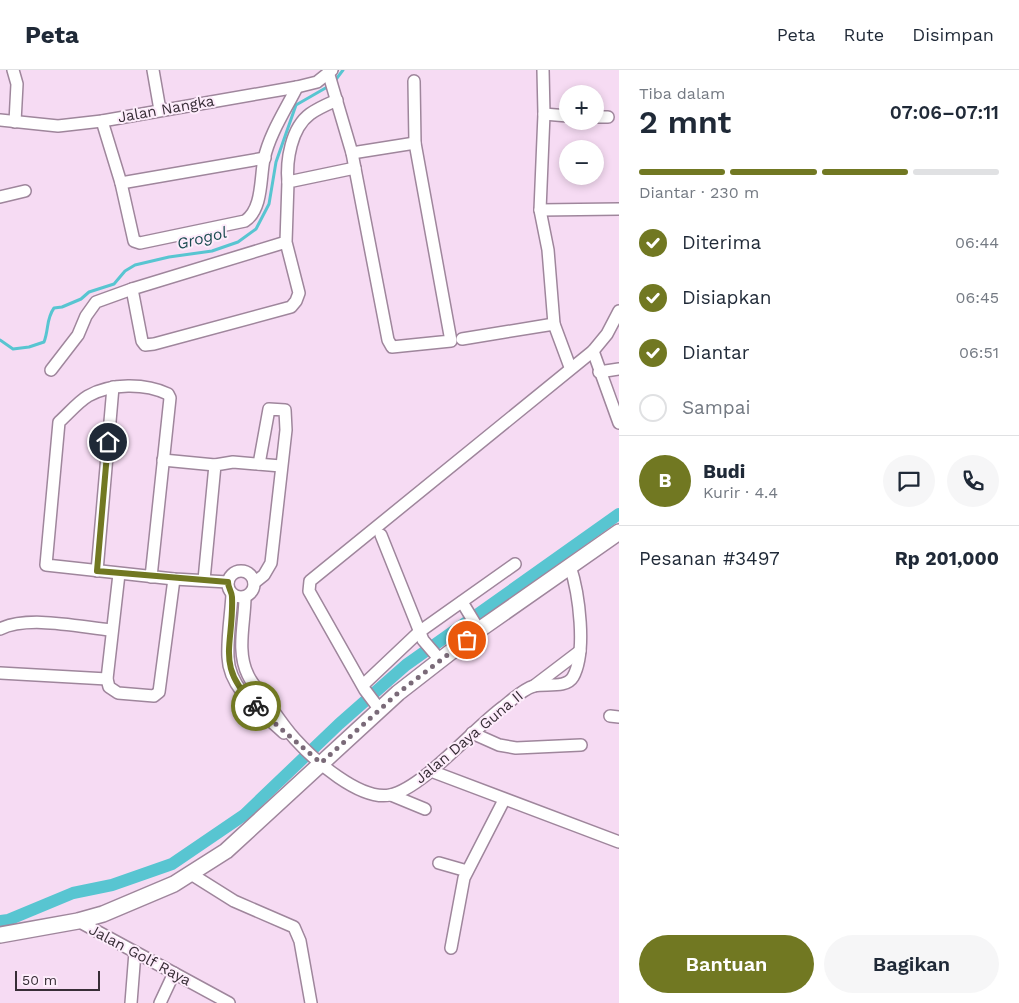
<!DOCTYPE html>
<html lang="id">
<head>
<meta charset="utf-8">
<style>
  :root { --surface:#fff; --page:#f6f6f7; --text:#1f2937; --muted:#747a83; --line:#e0e1e3; --accent:#717822 }
  body { margin:0; font-family:"Work Sans",sans-serif; background:var(--page); color:var(--text); height:100vh; display:flex; flex-direction:column; font-size:19px; white-space:nowrap }
  * { box-sizing:border-box; margin:0 }
  p { font-size:16px; color:var(--muted) }
  .icon { flex:none; width:28px; height:28px; fill:none; stroke:currentColor; stroke-width:2; stroke-linecap:round; stroke-linejoin:round }
  .map { position:relative; flex:1; overflow:hidden }
  .sheet { display:flex; flex-direction:column; background:var(--surface); width:400px }
  .sheet>* { flex:none }
  .tools { position:absolute; left:559px; top:15px; display:grid; gap:10px }
  .tools a { display:grid; place-items:center; width:45px; height:45px; border-radius:50%; background:var(--surface); box-shadow:0 2px 8px #0003; font-size:25px }
  .scale { position:absolute; left:15px; bottom:12px; width:85px; box-sizing:border-box; padding-left:5px; border:2px solid #372d36; border-top:0; font-size:14px; line-height:18px; white-space:nowrap; color:#372d36; -webkit-text-stroke:4px #fdecfb; paint-order:stroke }
  .pin { position:absolute; display:grid; place-items:center; width:42px; height:42px; color:#fff; margin:-21px; border:2px solid #fff; border-radius:50%; box-shadow:0 1px 5px #0007 }
  .courier { position:absolute; display:grid; place-items:center; width:50px; height:50px; margin:-25px; border:4px solid #717822; border-radius:50%; background:#fff; color:#222; box-shadow:0 1px 6px #0007 }
  .summary em { font-style:normal; font-weight:600 }
  .summary div { display:flex; flex-direction:column-reverse }
  .summary { display:flex; align-items:center; justify-content:space-between; height:85px; padding:0 20px }
  h1 { font-size:32px; font-weight:600; line-height:38px }
  .bar { display:grid; grid-template-columns:repeat(4,1fr); gap:8px 5px; align-content:center; height:60px; padding:0 20px }
  .bar i { height:6px; border-radius:4px; background:var(--line) }
  .bar .current { background:var(--accent) }
  .bar p { grid-column:span 4 }
  .line { display:flex; align-items:center; gap:12px; padding:0 20px; border-top:1px solid var(--line) }
  .line div { flex:1 }
  .round { display:grid; place-items:center; flex:none; width:52px; height:52px; border-radius:26px; background:var(--page) }
  ol { padding:0 20px; list-style:none }
  li { display:flex; align-items:center; gap:15px; height:55px }
  li p { margin-inline-start:auto }
  li .icon { padding:5px; border-radius:50%; background:var(--accent); color:#fff; stroke-width:4 }
  li:last-child { color:var(--muted) }
  li i { width:28px; height:28px; border:2px solid var(--line); border-radius:50% }
  .primary-button { display:flex; gap:10px; margin-top:auto; padding:10px 20px }
  .primary-button a { flex:1; height:58px; border-radius:30px; background:var(--accent); color:#fff; font-size:20px; font-weight:600; line-height:58px; text-align:center }
  .primary-button a+a { background:var(--page); color:var(--text) }
  header { display:flex; align-items:center; gap:30px; box-sizing:border-box; height:70px; padding:0 25px; background:var(--surface); border-bottom:1px solid var(--line) }
  header strong { font-size:24px }
  nav { display:flex; gap:28px; margin-inline-start:auto; font-size:18px }
  main { display:flex; flex:1; min-height:0 }
  .map>svg:first-child { display:block }
</style>
</head>
<body>
<header>
<strong>Peta</strong>
<nav><a>Peta</a><a>Rute</a><a>Disimpan</a></nav>
</header>
<main>
<div class="map">
<svg width="619" height="933" viewBox="0 0 619 933">
  <rect width="100%" height="100%" fill="#f6dbf3"/>
  <g fill="none" stroke-linecap="round" stroke-linejoin="round">
    <g stroke="#58c5d1" stroke-width="3">
      <path d="M334,12l9,-12"/>
      <path d="M0,270l13,9 16,-2 15,-5c5,-13 2,-23 10,-34l8,-1 19,-8 8,-7 25,-8 11,-13 10,-6 34,-8 43,-6 26,-9 18,-13 13,-25 7,-42 20,-57 33,-19"/>
    </g>
    <path stroke="#58c5d1" stroke-width="12" d="M0,851l8,-1 65,-27 39,-8 60,-21 72,-49 95,-91 67,-59 213,-151"/>
    <g stroke="#9f869c" stroke-width="14">
      <g id="street">
        <path d="M13,0l4,14 -2,38"/>
        <path d="M153,0l7,40"/>
        <path d="M543,0l1,44 -4,96 8,40 6,74 16,43"/>
        <path d="M329,5l23,78 36,187 4,7 59,-6 -36,-198 -1,-62"/>
        <path d="M544,44l24,2"/>
        <path d="M595,47h13"/>
        <path d="M0,50l58,6 44,-5 195,-34 20,-5 15,-12"/>
        <path d="M102,51l19,62 13,58 6,2 105,-22c18,-12 15,-43 19,-62 6,-26 21,-48 33,-72"/>
        <path d="M352,83l63,-10"/>
        <path d="M288,112c-2,-21 3,-54 22,-68 8,-6 18,-10 27,-14"/>
        <path d="M121,113l144,-25"/>
        <path d="M0,127l25,-6"/>
        <path d="M540,140l79,-1"/>
        <path d="M286,172l-154,47 10,52 3,4 9,-1 137,-37 5,-6 3,-8 -13,-51 2,-60 67,-14"/>
        <path d="M462,269l92,-15"/>
        <path d="M593,281l26,72"/>
        <path d="M51,300l27,-35 8,-19 10,-14 36,-13"/>
        <path d="M599,302l20,-3"/>
        <path d="M163,390l52,5"/>
        <path d="M381,465l42,105 18,21"/>
        <path d="M97,501l16,-184"/>
        <circle cx="241" cy="514" r="13"/>
        <path d="M119,504l-12,105 2,8 9,6 36,3 5,-4 15,-113"/>
        <path d="M151,507l19,-179 -2,-4c-23,-11 -57,-11 -80,2 -10,6 -20,18 -29,26l-13,143 128,14 54,3"/>
        <path d="M204,510l11,-115 18,-3 48,4"/>
        <path d="M254,513l10,-8 7,-12 15,-133 -1,-20 -16,-1 -10,55"/>
        <path d="M232,524c-1,21 -5,42 -4,63 1,33 34,55 56,76"/>
        <path d="M245,527c0,25 -9,54 3,78 4,9 12,17 18,25 9,13 18,27 29,39 19,21 65,62 95,56 32,-6 84,-67 113,-88 9,-7 20,-18 31,-21 11,-3 32,3 39,-9 14,-25 6,-84 -3,-111"/>
        <path d="M462,532l17,28"/>
        <path d="M0,559c28,-14 80,-2 111,1"/>
        <path d="M0,603l107,6"/>
        <path d="M363,615l56,-53 96,-68"/>
        <path d="M534,616l46,-35"/>
        <path d="M380,640l-15,-20 -56,-99 1,-10 283,-230 14,-17 12,-23"/>
        <path d="M610,646l9,1"/>
        <path d="M472,663l27,12 17,3 65,-3"/>
        <path d="M431,701l188,71"/>
        <path d="M391,725l34,14"/>
        <path d="M439,793l28,8"/>
        <path d="M191,804l43,27 60,26 6,14 11,62"/>
        <path d="M78,851l151,82"/>
        <path d="M451,878l13,-70 40,-78"/>
        <path d="M131,933l4,-51"/>
        <path d="M160,933l14,-30"/>
      </g>
    </g>
    <g stroke="#9f869c" stroke-width="18">
      <path id="secondary" d="M0,865l78,-14 25,-7 71,-30 52,-33 172,-158 81,-63 140,-98"/>
    </g>
    <use href="#street" stroke="#fff" stroke-width="11"/>
    <use href="#secondary" stroke="#fff" stroke-width="15"/>
  </g>
  <g fill="none" stroke-linecap="round" stroke-linejoin="round">
    <path stroke="#7a6a78" stroke-width="5" stroke-dasharray="0 9" d="M256,636c21,20 43,38 65,57l77,-70 69,-53"/>
    <path stroke="#717822" stroke-width="6" d="M108,372l-11,129 131,11c0,6 4,10 4,15 2,49 -18,69 24,109"/>
  </g>
  <g text-anchor="middle" dominant-baseline="central" stroke-width="4" stroke-linejoin="round" paint-order="stroke">
    <g font-size="15" fill="#372d36" stroke="#fdecfb">
      <text transform="translate(166 39) rotate(-10)">Jalan Nangka</text>
      <text transform="translate(469 667) rotate(-40)">Jalan Daya Guna II</text>
      <text transform="translate(140 885) rotate(28)">Jalan Golf Raya</text>
    </g>
    <g font-size="16" font-style="italic" fill="#1b4b51" stroke="#fdecfb">
      <text transform="translate(202 168) rotate(-14)">Grogol</text>
    </g>
  </g>
</svg>
<div class="tools">
<a>+</a>
<a>−</a>
</div>
<div class="scale">50 m</div>
<div class="pin" style="left:467px;top:570px;background:#ea580c"><svg class="icon" aria-label="bag" viewBox="0 0 24 24"><path d="M5 8h14l-1 12H6zM9 8a3 3 0 0 1 6 0"/></svg></div>
<div class="pin" style="left:108px;top:372px;background:#1f2937"><svg class="icon" aria-label="home" viewBox="0 0 24 24"><path d="M3 11l9-7 9 7M6 9v11h12V9"/></svg></div>
<div class="courier" style="left:256px;top:636px"><svg class="icon" aria-label="bike" viewBox="0 0 24 24"><circle cx="6" cy="16" r="4"/><circle cx="18" cy="16" r="4"/><path d="M6 16l4-8h5l3 8M10 8l3 8H6M13 5h3"/></svg></div>
</div>
<section class="sheet">
<div class="summary"><div><h1>2 mnt</h1><p>Tiba dalam</p></div><em>07:06–07:11</em></div>
<div class="bar"><i class="current"></i><i class="current"></i><i class="current"></i><i></i><p>Diantar · 230 m</p></div>
<ol>
<li><svg class="icon" aria-label="check" viewBox="0 0 24 24"><path d="M5 12l5 5 9-10"/></svg>Diterima<p>06:44</p></li>
<li><svg class="icon" aria-label="check" viewBox="0 0 24 24"><path d="M5 12l5 5 9-10"/></svg>Disiapkan<p>06:45</p></li>
<li><svg class="icon" aria-label="check" viewBox="0 0 24 24"><path d="M5 12l5 5 9-10"/></svg>Diantar<p>06:51</p></li>
<li><i></i>Sampai</li>
</ol>
<div class="line" style="height:90px"><b class="round" style="background:var(--accent);color:#fff">B</b><div><b>Budi</b><p>Kurir · 4.4</p></div><a class="round"><svg class="icon" aria-label="chat" viewBox="0 0 24 24"><path d="M4 5h16v11H9l-5 4z"/></svg></a><a class="round"><svg class="icon" aria-label="phone" viewBox="0 0 24 24"><path d="M5 4h4l2 5-3 2q2 4 5 5l2-3 5 2v4C11 20 4 13 5 4z"/></svg></a></div>
<div class="line" style="height:65px"><div>Pesanan #3497</div><b>Rp 201,000</b></div>
<div class="primary-button"><a>Bantuan</a><a>Bagikan</a></div>
</section>
</main>
</body>
</html>
